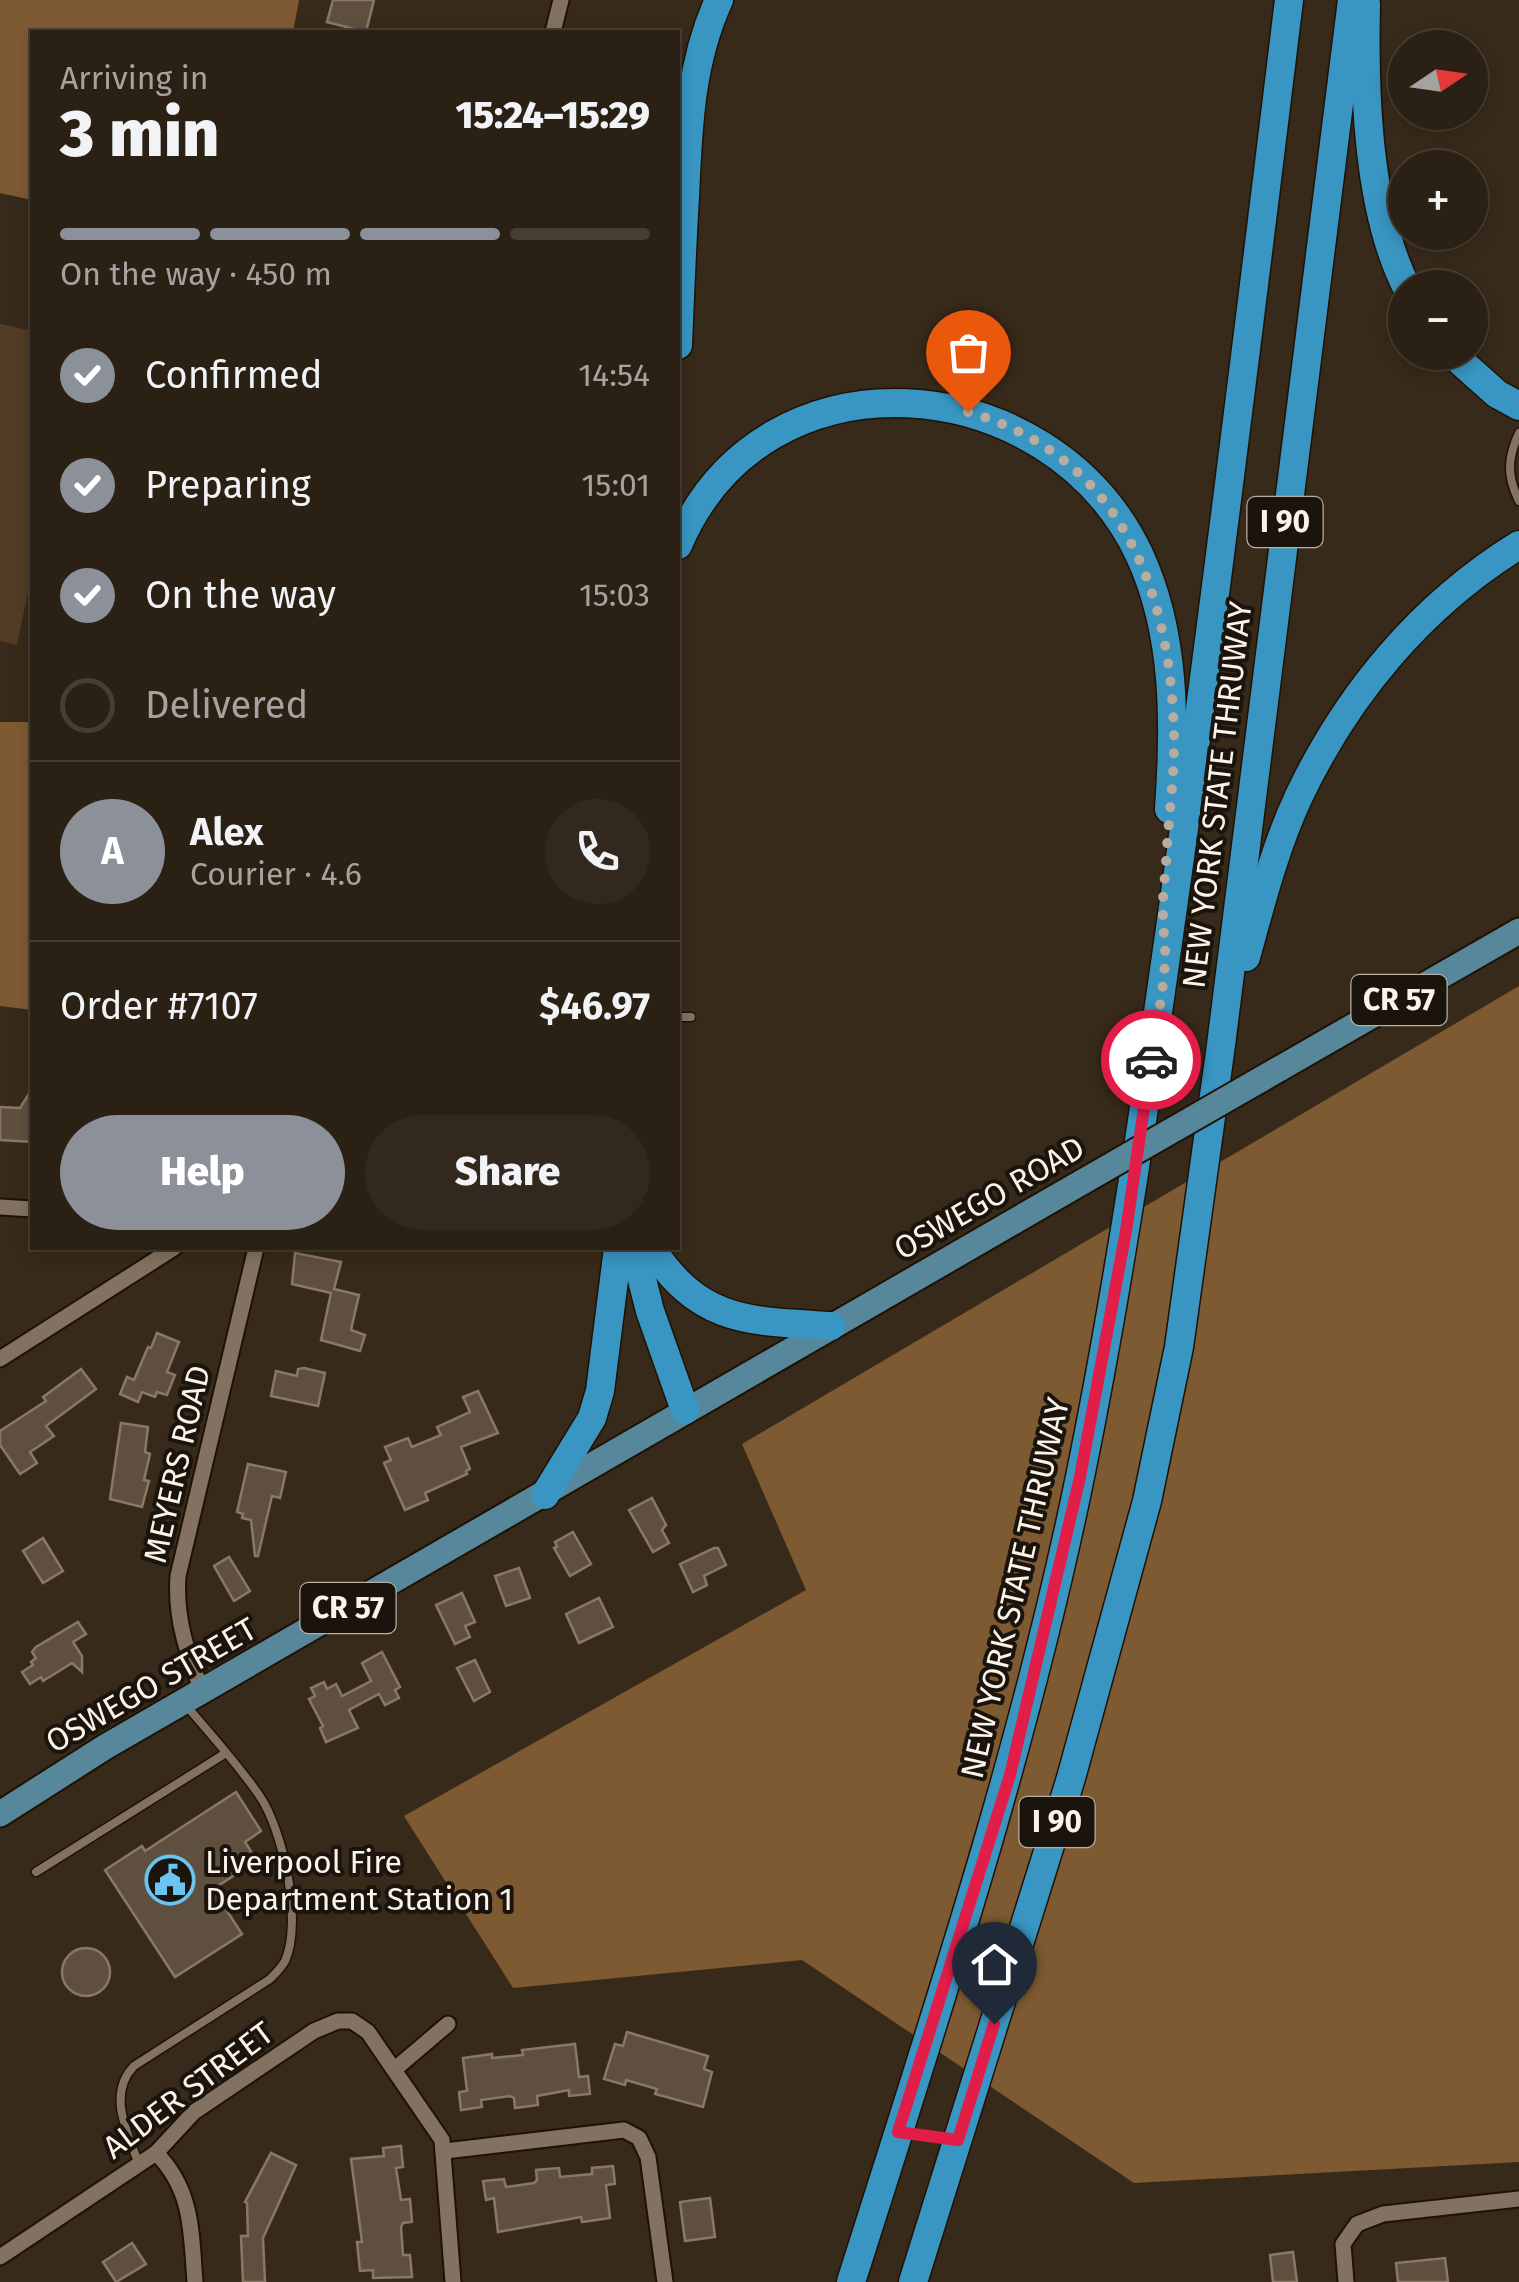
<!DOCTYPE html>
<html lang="en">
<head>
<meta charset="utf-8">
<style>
  :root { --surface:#2a2014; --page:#32281d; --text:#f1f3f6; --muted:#a5a3a0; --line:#463e34; --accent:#8c9099 }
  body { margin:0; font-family:"Fira Sans",sans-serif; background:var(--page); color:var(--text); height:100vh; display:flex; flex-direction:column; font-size:38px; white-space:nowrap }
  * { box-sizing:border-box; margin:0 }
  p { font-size:32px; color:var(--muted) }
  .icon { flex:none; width:55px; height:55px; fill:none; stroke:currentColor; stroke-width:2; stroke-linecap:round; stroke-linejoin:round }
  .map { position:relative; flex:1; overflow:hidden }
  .side { position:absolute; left:30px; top:30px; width:650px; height:1220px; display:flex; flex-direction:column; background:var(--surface); border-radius:0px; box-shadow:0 5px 15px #0003,0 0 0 2px var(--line) }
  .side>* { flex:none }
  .needle { width:65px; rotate:77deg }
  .tools { position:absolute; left:1388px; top:30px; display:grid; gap:20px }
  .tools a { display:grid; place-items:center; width:100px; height:100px; border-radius:50%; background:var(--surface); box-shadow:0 5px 15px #0003,0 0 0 2px var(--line); font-size:50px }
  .pin { position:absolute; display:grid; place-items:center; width:85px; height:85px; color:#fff; margin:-102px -42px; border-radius:50% 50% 50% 0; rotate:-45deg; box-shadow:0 0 10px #0007 }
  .pin .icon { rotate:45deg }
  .courier { position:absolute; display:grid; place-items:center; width:100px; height:100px; margin:-50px; border:8px solid #e11d48; border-radius:50%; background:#fff; color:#222; box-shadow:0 2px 12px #0007 }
  .head em { font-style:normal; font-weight:800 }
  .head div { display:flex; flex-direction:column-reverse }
  .head { display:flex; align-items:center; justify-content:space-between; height:170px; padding:0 30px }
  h1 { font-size:65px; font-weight:800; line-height:75px }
  .bar { display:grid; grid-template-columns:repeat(4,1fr); gap:15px 10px; align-content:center; height:120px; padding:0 30px }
  .bar i { height:12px; border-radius:8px; background:var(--line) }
  .bar .on { background:var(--accent) }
  .bar p { grid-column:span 4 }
  .line { display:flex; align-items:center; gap:25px; padding:0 30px; border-top:2px solid var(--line) }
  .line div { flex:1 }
  .round { display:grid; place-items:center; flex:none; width:105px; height:105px; border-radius:52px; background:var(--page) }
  ol { padding:0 30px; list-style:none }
  li { display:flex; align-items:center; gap:30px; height:110px }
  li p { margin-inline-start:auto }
  li .icon { padding:10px; border-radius:50%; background:var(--accent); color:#fff; stroke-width:4 }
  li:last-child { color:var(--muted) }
  li i { width:55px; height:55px; border:5px solid var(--line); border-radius:50% }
  .action { display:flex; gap:20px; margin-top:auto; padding:20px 30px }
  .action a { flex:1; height:115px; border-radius:60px; background:var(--accent); color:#fff; font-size:40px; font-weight:800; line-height:115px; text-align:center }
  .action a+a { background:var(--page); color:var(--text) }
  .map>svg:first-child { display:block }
</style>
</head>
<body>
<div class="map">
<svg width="1519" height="2282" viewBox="0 0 1519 2282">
  <rect width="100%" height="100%" fill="#382a1a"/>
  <path fill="#523c23" d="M0,324l32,7v241l-15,73 -17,-4z"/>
  <g fill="#7e5a32">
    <path d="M0,0h299l-6,32h-261v168l-32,-7z"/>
    <path d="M0,722h32v288l-32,-4z"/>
    <path d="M1519,986v1176l-385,21 -332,-223 -289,28 -109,-172 402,-226 -64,-146z"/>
  </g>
  <g fill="#5f4f3f" stroke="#897866" stroke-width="2.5">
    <path d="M333,0h41l-8,32 -39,-10z"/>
    <path d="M32,1089v53l-32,-2v-33l20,1z"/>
    <path d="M295,1253l46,9 -7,27 25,6 -8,35 14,5 -5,16 -39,-11 10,-47 -39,-9z"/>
    <path d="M157,1333l22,9 -12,30 8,3 -8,20 -10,-3 -2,5 -13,-5 -4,10 -18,-8 7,-17 7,3 14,-33 3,1z"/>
    <path d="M304,1368l21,5 -7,33 -47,-10 5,-25 21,5 1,-7z"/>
    <path d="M81,1369l15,20 -50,37 8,10 -24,16 7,11 -17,11 -20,-29v-14l46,-30 -3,-4z"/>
    <path d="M478,1391l20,42 -37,14 9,22 -4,2 1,3 -42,19 3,7 -23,10 -21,-47 7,-3 -6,-13 23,-9 4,9 29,-12 -4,-8 33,-15 -7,-15z"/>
    <path d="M121,1423l27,4 -3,25 5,2 -6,26 5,1 -7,26 -32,-8z"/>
    <path d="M248,1464l38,8 -6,26 -8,-2 -14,60h-3l-4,-36 -9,-2 1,-4 -6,-2z"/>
    <path d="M652,1498l14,27 -4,5 7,13 -16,9 -24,-42z"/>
    <path d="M573,1532l18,32 -21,12 -16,-28 3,-1 -2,-5z"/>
    <path d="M43,1538l20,33 -20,12 -20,-32z"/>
    <path d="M714,1548h4l8,17 -22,11 3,9 -14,7 -13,-28z"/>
    <path d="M229,1557l21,34 -16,10 -20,-35z"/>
    <path d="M519,1568l11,30 -24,8 -11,-30z"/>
    <path d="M462,1593l13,29 -10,4 5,11 -15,7 -19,-39z"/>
    <path d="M599,1598l14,29 -34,16 -13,-29z"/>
    <path d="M78,1622l8,12 -13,8 9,14v16l-10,-9 -29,18 -2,-4 -11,7 -8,-12 11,-7 -2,-3 5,-4 -4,-6 4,-5z"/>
    <path d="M382,1652l18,35 -5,3 4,8 -14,7 -6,-11 -30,16 9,18 -32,14 -6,-14 3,-2 -14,-27 6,-3 -4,-8 13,-6 3,7 9,-5 6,12 29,-15 -9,-18z"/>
    <path d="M475,1660l15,32 -16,9 -17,-33z"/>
    <path d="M236,1792l25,39 -16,11 12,19 -44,28 29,45 -67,43 -70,-107 37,-24 3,5z"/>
    <circle cx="86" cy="1972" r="24"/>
    <path d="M627,2032l81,24 -4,13 8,3 -9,35 -48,-13 2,-5 -31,-9 -1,5 -21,-6 11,-35 8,2z"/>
    <path d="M575,2044l4,33 9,-1 2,18 -21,2v-6l-32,6 1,9 -23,3 -1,-10 -4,-2 -29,4 1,7 -21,3 -2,-18 8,-1 -4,-33 29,-4v4l31,-3 -1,-5z"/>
    <path d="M401,2146l2,21 -7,1 5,32 9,-1 2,23 -9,1 -2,4 2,28h7l2,22 -39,1v-8l-13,1 -3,-29h5l-11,-83 33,-3 -1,-8z"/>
    <path d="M271,2153l25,12 -33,73 2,44h-22l-2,-46h7l-1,-33 -2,-1z"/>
    <path d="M613,2166l2,18 -9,1 4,33 -28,4 -1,-5 -83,15 -4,-34 -8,2 -3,-19 21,-2 2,8 28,-4 3,-3 -1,-10 23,-2 1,9 32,-3v-6z"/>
    <path d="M710,2198l5,39 -30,4 -5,-39z"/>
    <path d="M132,2243l14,21 -30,18 -13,-20z"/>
    <path d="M1293,2252l4,30h-24l-3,-27z"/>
    <path d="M1445,2258l3,24h-50l-2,-19z"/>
  </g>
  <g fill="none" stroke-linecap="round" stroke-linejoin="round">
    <g stroke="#1f1204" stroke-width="11">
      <g id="service">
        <path d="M1519,433c-12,26 -12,43 0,68"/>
        <path d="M678,1017h13"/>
        <path d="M36,1872l190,-119"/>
        <path d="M903,2133l51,6"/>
        <path d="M139,2164c-12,-32 -32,-70 -5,-98l136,-87c5,-5 12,-12 15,-18 18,-39 -2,-132 -26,-166 -22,-32 -49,-61 -74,-91"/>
      </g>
    </g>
    <g stroke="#1f1204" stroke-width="19">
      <g id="minor">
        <path d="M553,32l8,-32"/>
        <path d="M0,1207l32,2"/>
        <path d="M0,1359l174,-111"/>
        <path d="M202,1691c-15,-39 -27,-72 -24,-115l78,-328"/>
        <path d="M395,2069l53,-45"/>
        <path d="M445,2151l179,-21 15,8 9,19 17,125"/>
        <path d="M156,2153c37,37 35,79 39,129"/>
        <path d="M0,2257l156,-104 38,-41 120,-81 24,-10h14l16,11 74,108 11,142"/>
        <path d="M1346,2282l-3,-38 14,-20 26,-10 136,-15"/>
      </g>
    </g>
    <g stroke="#1f1204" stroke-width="29">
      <g id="primary">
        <path d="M1279,1069l240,-138"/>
        <path d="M0,1814l105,-67 979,-566"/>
      </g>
    </g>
    <g stroke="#1f1204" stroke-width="31">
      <g id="motorway">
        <path d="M1366,4c-2,86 1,206 41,284"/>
        <path d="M678,345c2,-49 4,-99 7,-148 3,-68 5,-134 34,-197"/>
        <path d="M1450,352l47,42 22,12"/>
        <path d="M678,545c86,-203 372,-178 461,9 37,79 36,170 30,255"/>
        <path d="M1246,957c15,-54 29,-110 53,-161 49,-103 123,-191 220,-251"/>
        <path d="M634,1248l16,63 35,99"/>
        <path d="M651,1248c49,75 97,73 180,78"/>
        <path d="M545,1495l47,-77 8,-27 18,-143"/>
        <path d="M851,2282c85,-268 174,-535 230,-810 43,-211 72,-423 102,-636 38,-278 72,-557 106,-836"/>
        <path d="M913,2282l158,-504 76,-277 32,-154 42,-302 131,-1045"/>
      </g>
    </g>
    <use href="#service" stroke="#837261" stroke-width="8"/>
    <use href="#minor" stroke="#837261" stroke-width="15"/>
    <use href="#primary" stroke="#57879b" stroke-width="25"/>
    <use href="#motorway" stroke="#3995c2" stroke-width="28"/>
    <g stroke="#1f1204" stroke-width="29" stroke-linecap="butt">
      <path id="primary-bridge" d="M1084,1181l195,-112"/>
    </g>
    <use href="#primary-bridge" stroke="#57879b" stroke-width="25"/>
  </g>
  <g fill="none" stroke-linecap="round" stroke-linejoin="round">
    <path stroke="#b7aca0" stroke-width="10" stroke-dasharray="0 18" d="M968,412c152,44 202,176 206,321 1,43 -6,87 -8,130 -1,17 -4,35 -3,53 0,15 3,31 2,46 -2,33 -9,66 -14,98"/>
    <path stroke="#e11d48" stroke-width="12" d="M994,2024l-36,116 -60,-8 112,-357 70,-298 46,-246 25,-171"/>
  </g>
  <defs>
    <g id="civic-ring" transform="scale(2.5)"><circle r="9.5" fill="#1a140d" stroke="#6ac3f1" stroke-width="1.5"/><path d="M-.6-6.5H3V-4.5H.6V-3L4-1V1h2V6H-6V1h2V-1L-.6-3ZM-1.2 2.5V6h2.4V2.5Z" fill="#6ac3f1"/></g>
  </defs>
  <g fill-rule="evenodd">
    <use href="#civic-ring" x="170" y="1880"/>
  </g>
  <g text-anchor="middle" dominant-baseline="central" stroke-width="8" stroke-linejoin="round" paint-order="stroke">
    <g fill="#1a140d" stroke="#b8afa6" stroke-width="2.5">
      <rect x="1247.5" y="497" width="75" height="50" rx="8"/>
      <rect x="1351.5" y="975" width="95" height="50" rx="8"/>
      <rect x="300.5" y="1583" width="95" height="50" rx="8"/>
      <rect x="1019.5" y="1797" width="75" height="50" rx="8"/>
    </g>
    <g font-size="30" font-weight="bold" fill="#fbf2e8">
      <text x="1285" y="522">I 90</text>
      <text x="1399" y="1000">CR 57</text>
      <text x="348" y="1608">CR 57</text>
      <text x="1057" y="1822">I 90</text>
    </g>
    <g font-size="32" fill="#fbf2e8" stroke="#1a140d">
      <text transform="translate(1217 795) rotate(-83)">NEW YORK STATE THRUWAY</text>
      <text transform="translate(989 1198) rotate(-30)">OSWEGO ROAD</text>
      <text transform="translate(177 1464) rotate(-77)">MEYERS ROAD</text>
      <text transform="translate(1015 1588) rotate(-77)">NEW YORK STATE THRUWAY</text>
      <text transform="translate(151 1685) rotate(-30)">OSWEGO STREET</text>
      <text transform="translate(188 2090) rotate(-37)">ALDER STREET</text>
    </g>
    <g font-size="32" fill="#fbf2e8" stroke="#1a140d" text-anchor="start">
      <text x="205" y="1862">Liverpool Fire<tspan x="205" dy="37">Department Station 1</tspan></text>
    </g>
  </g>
</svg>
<div class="tools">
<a><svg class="needle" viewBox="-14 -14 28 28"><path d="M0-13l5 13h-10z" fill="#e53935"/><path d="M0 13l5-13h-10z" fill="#a5a3a0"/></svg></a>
<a>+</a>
<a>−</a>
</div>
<div class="pin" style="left:968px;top:412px;background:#ea580c"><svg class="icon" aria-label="bag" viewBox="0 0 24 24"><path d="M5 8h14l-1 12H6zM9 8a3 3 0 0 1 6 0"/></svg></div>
<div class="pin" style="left:994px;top:2024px;background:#1f2937"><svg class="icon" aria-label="home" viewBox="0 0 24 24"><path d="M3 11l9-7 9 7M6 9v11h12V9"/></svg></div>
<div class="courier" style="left:1151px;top:1060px"><svg class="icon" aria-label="car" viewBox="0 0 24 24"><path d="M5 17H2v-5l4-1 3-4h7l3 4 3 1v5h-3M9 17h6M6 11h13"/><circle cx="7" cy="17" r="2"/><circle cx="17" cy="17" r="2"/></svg></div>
<section class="side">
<div class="head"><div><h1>3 min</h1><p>Arriving in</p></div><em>15:24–15:29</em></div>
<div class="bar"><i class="on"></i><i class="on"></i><i class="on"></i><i></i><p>On the way · 450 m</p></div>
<ol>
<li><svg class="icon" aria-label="check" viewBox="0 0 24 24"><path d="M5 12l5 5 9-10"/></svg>Confirmed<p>14:54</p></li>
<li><svg class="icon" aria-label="check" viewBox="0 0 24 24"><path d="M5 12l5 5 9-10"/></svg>Preparing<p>15:01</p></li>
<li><svg class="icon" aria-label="check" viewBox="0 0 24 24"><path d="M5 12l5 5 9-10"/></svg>On the way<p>15:03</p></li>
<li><i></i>Delivered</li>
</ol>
<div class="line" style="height:180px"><b class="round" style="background:var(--accent);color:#fff">A</b><div><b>Alex</b><p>Courier · 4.6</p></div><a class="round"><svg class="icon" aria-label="phone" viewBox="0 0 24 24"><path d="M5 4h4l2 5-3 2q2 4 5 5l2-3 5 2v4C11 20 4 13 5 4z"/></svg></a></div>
<div class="line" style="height:130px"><div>Order #7107</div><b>$46.97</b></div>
<div class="action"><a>Help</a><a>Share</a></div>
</section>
</div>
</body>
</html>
